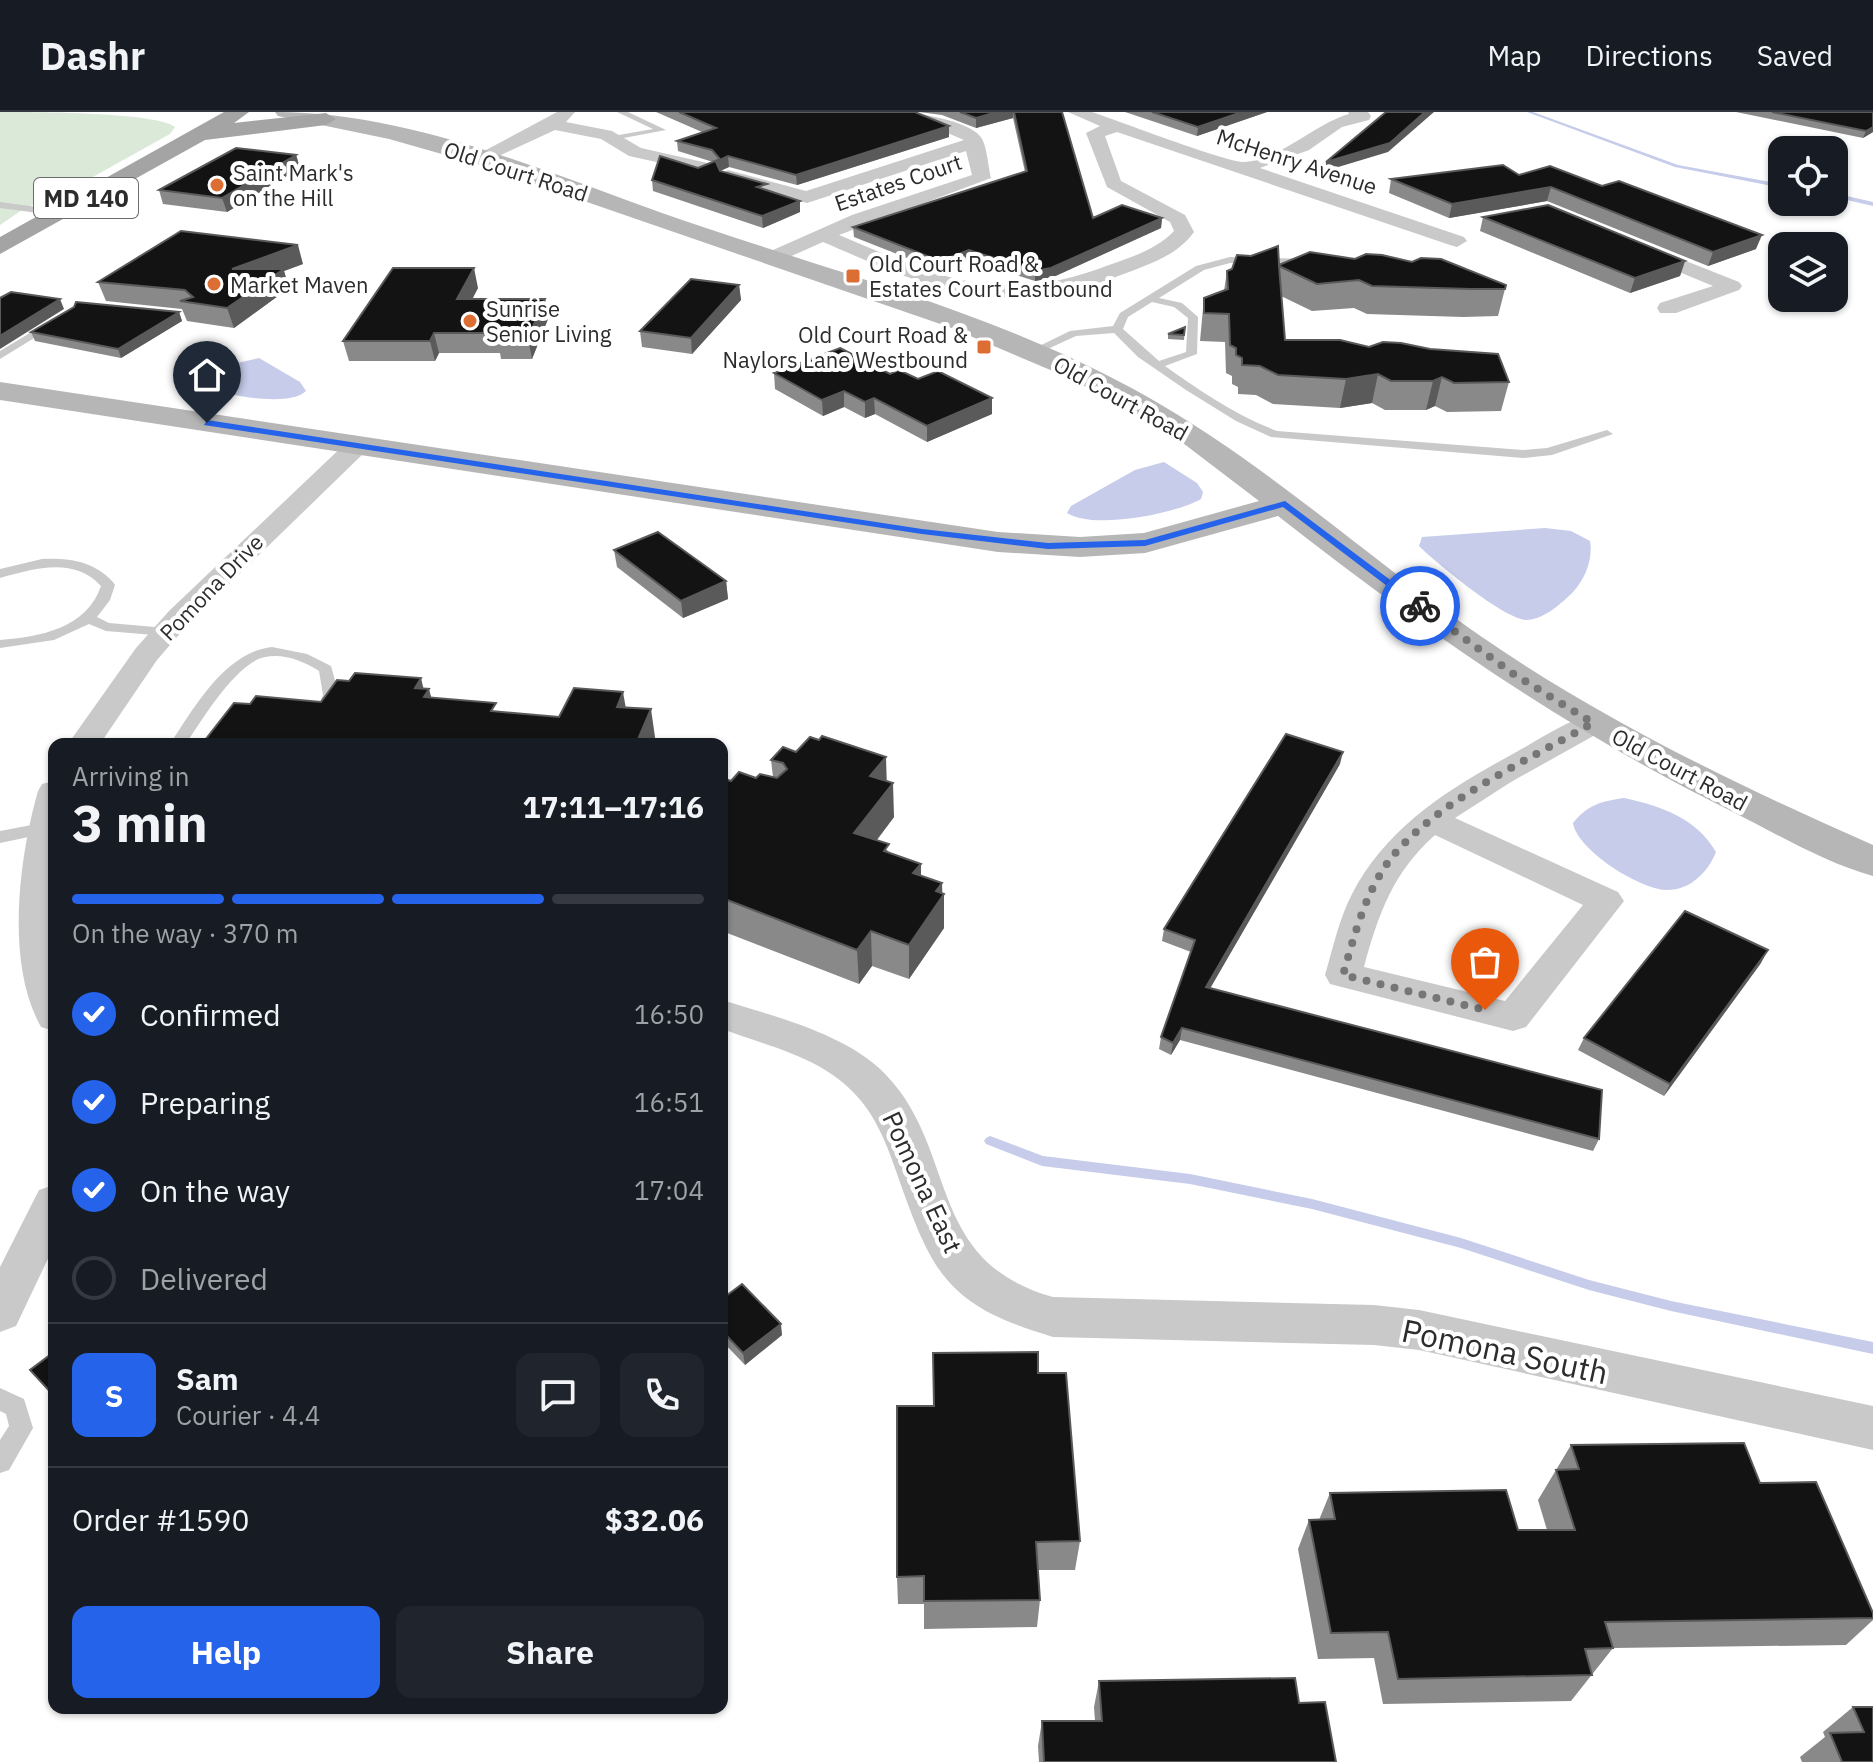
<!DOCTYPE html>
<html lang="en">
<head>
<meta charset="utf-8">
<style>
  :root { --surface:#171b24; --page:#20242c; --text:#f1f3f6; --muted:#9ea1a6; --line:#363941; --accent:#2563eb }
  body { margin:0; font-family:"IBM Plex Sans",sans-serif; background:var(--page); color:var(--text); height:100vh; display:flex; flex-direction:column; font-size:30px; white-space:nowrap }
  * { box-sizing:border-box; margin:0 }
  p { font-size:26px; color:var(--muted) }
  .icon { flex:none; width:44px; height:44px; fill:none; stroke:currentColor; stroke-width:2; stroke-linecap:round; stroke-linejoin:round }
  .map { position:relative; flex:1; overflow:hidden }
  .details { position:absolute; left:48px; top:626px; width:680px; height:976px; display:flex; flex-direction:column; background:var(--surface); border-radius:16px; box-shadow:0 2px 6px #0004 }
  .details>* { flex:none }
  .tools { position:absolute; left:1768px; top:24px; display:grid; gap:16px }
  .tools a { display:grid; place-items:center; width:80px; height:80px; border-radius:16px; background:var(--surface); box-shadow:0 2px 6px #0004; font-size:40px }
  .pin { position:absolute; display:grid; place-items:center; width:68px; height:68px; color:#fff; margin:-82px -34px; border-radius:50% 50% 50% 0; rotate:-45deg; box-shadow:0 0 8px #0007 }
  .pin .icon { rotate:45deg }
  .courier { position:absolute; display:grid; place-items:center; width:80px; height:80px; margin:-40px; border:6px solid #2563eb; border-radius:50%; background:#fff; color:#222; box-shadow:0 2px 10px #0007 }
  .summary em { font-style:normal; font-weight:800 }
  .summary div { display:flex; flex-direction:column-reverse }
  .summary { display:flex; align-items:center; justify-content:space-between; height:136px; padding:0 24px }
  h1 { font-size:52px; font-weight:800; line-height:60px }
  .bar { display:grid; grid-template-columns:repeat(4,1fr); gap:12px 8px; align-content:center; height:96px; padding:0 24px }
  .bar i { height:10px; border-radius:6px; background:var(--line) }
  .bar .current { background:var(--accent) }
  .bar p { grid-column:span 4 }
  .line { display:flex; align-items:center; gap:20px; padding:0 24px; border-top:2px solid var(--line) }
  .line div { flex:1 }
  .round { display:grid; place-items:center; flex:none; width:84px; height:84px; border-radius:16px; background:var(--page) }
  ol { padding:0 24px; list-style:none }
  li { display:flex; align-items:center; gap:24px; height:88px }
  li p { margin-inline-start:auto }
  li .icon { padding:8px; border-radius:50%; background:var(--accent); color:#fff; stroke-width:4 }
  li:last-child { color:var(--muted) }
  li i { width:44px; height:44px; border:4px solid var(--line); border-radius:50% }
  .primary-button { display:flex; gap:16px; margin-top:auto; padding:16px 24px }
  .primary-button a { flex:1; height:92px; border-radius:16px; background:var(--accent); color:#fff; font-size:32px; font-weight:800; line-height:92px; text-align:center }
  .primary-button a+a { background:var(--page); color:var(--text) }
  header { display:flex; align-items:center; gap:48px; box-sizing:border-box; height:112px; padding:0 40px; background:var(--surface); border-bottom:2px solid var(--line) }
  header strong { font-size:38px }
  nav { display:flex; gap:44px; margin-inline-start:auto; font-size:28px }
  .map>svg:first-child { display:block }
</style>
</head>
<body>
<header>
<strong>Dashr</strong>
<nav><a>Map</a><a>Directions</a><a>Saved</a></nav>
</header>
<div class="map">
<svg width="1873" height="1650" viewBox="0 0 1873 1650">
  <rect width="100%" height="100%" fill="#fff"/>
  <path fill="#dbe9d9" d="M0,0c34,0 156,0 175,15l-5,7 -97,54 -48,20 -25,17z"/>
  <g fill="#c6cce9">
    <path d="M259,246l41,24 6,9c-17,17 -87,4 -107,-7l-2,-5 27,-13z"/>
    <path d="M1164,350l33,21 6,9 -2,7c-26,15 -109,31 -134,14l4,-7 64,-36z"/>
    <path d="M1545,416l26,3 19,10c3,17 -4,37 -17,51 -11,11 -30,28 -47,28 -22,-1 -90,-57 -107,-74l3,-9z"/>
    <path d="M1624,686c37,8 72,20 92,54 -8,20 -26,39 -51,38 -27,-2 -88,-40 -92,-67 14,-18 29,-22 51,-25z"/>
  </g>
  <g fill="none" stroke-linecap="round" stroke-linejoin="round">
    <g fill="#c6cce9" fill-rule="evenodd">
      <path d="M1527,0h6l145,53 104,19v4l-107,-21z"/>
      <path d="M1834,81l39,9v4l-39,-9z"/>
      <path d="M990,1024l53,20 147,18 122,25 149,39 128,42 82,21 202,41v12l-202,-43 -82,-21 -128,-42 -149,-39 -122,-25 -148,-18 -56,-22 -2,-3 2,-3z"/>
    </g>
    <g fill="#c9c9c9" fill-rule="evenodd">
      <path d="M617,0h11l38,18 -53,10v-4l40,-7z"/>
      <path d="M0,90l61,8 5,3 -5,3 -61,-8z"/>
      <path d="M1230,145l82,2 5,3 -5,3 -82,-2 -26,7 -45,28 23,5 16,14 -1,37 -32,12c35,25 72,50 112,65l246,19 24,-2 60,-18 6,4 -61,21 -29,3 -252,-21 -35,-16 -50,-31 -48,-33 -24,-24 -38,3 -37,17 -10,-2 41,-20 43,-5 7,-13 76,-47zM1152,190l22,5 14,11 -2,34 -27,9 -36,-32 5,-12z"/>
      <path d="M48,210l9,2 -57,35v-8z"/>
      <path d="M42,447c28,-1 51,2 71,23l2,3 -5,15 -13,17 12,6 57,5 7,4 -7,4 -60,-5 -17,-7 -35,16 -54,8v-8c40,-3 87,-12 101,-54 -28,-30 -67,-17 -101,-8v-9z"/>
      <path d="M272,535l35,7 24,12 8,29 -10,18 -5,2 -8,-5 7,-15 -4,-24c-15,-10 -36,-18 -54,-14 -28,5 -64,64 -79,87h-16c24,-36 55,-92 102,-97z"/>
      <path d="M42,711l8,6 -2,4 -48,10v-12z"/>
      <path d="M0,1276l24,11 9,29 -24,42 -9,3v-33l9,-14 -3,-12 -6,-3z"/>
    </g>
    <g fill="#c9c9c9" fill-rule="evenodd">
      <path d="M557,0h18l-9,10 46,9 29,17 71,16 3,4 -9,5 -77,-17 -28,-17 -46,-9 -69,32 -6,1 -9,-5z"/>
      <path d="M898,0c19,0 70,9 82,24 7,8 8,30 11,42l-152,57c102,43 161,72 270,30 23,-8 48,-16 65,-34l-4,-9 -63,-35 -21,-54 14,-7 -32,-14h24c24,8 136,51 152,50 38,-3 70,-38 105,-48l-1,-2h20l3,4 -2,4 -27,7 -33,23 -49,18 204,69 3,4 -10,6 -7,-2 -333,-113 -12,4 16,45 64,34 9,17c-17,24 -47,33 -73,43 -123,47 -184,16 -298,-33l-45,20h-14l-3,-4 3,-4 88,-39 120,-40 -6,-24 -159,52 -85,-24 -3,-4 9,-5 78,21 158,-51z"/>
      <path d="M1638,130l101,40 3,4 -3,4 -63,23h-16l-3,-5 3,-5 53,-17 -82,-34 -3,-4 3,-4z"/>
      <path d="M357,327l9,2 3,5 -3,5 -177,172 -32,37 -57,84h-32l68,-96 33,-37 179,-170z"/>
      <path d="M1593,602l11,2 4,7 -4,7 -93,52 -56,36 163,74 6,9 -98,126 -13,4 -183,-47 -5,-9c8,-27 14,-56 27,-81 34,-66 96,-105 159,-139 26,-14 54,-34 82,-41zM1435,723l148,70 -78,96 -141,-34c14,-52 29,-95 71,-132z"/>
      <path d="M54,669v250l-13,-4c-36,-64 -22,-169 -3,-236l4,-7z"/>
      <path d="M722,888c51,16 117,32 157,68 82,76 42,192 174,229l321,8 45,5 454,96v44l-454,-100 -45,-5 -321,-8c-108,-32 -121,-64 -157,-166 -10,-29 -21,-57 -43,-79 -33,-35 -88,-47 -131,-63z"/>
      <path d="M54,1073v61l-38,80 -16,6v-65l39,-77z"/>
    </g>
    <path fill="#b6b6b6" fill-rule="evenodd" d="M275,0c132,0 264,57 387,101 162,57 333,98 484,183 119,67 221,161 333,239 123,85 258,150 394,210v31c-48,-13 -94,-41 -138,-63 -169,-83 -310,-182 -457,-297l-133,37 -65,4 -82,-5 -998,-152v-18l998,150 82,5 64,-4 115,-32 -80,-61 -55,-33 -57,-30 -118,-50 -472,-163 -88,-25 -111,-23z"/>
    <path fill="#a4a4a4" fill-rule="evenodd" d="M224,0h25l-15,11 92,-10 10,6 -10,6 -121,15 -205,114v-17z"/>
  </g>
  <g fill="#898989">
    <path d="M656,0h259l34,25 -152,48 -68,-18 -9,4 47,19 33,22 -37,16 -110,-37 -1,-11 46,-12 15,-6 -35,-11 -1,-10 25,-9z"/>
    <path d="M919,0h143l31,106h69l-1,10 -110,50 -16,3 -66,-21 -29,11 -86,-34 -1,-10 172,-55 -12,-54 -37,10 -34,-13z"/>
    <path d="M1125,0h142l-70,24z"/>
    <path d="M1736,0h137v20l-10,6z"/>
    <path d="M296,43l4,13 -73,44 -64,-8 -4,-14z"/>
    <path d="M1519,63l237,74 -48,17 -161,-65 -98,17 -60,-25 2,-14z"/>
    <path d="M1483,105l202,44 -5,15 -50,17 -150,-62z"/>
    <path d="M303,152l-19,7 5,17 -55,40 -47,-7 -5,-12 -76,-8 -8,-19z"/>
    <path d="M1279,153l227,20 -8,31 -35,1 -96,-3 -13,-6 -42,3 -31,-15 4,44 224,42 -8,29 -54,1 -12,-6 -9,4h-41l-13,-7 -32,5 -67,-4 -17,-9 -18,-1v-7l-6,-3v-8l-6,-3 -1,-31 -25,-1 4,-43 20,-7 3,-20z"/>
    <path d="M739,173l2,15 -49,54 -50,-7 -2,-16z"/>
    <path d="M478,176l-6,11h73l3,20 -16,40h-31l-1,-6h-61l-4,8h-86l-6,-20z"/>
    <path d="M74,195l105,5 3,9 -61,37 -86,-17 -4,-9z"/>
    <path d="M1185,215l-1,13 -16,-1v-5z"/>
    <path d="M774,261l116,1 102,24v16l-65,28 -52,-28 -10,4 -21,-11 -21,9 -48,-27z"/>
    <path d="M614,438l112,31 2,18 -45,19 -66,-51z"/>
    <path d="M771,648l116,21 7,36 -17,23 13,13 31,23 21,7 2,45 -35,51 -37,-13 -13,18 -137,-53v-153l9,3 42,-4z"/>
    <path d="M1340,652l-130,224 389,151 -6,12 -413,-111 -9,15 -12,-6 2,-12 30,-85 -29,-11 2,-12z"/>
    <path d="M1761,851l-97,133 -86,-46 6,-12z"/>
    <path d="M722,1187l60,36 -37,30 -23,-24z"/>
    <path d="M1038,1261l42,168 -5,29h-37l2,30 -3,27 -113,2v-25h-26l-1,-27 37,-171z"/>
    <path d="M1571,1333l189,38 113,130v7l-27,25 -233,3 -42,53 -188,3 -9,-46 -56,1 -20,-110 11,-29h10l11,-27 188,37h29l-9,-30z"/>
    <path d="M1099,1569l200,22 37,59h-297l-1,-16 4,-25h53l-1,-14z"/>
    <path d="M1853,1595h20v55h-71l-2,-5 25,-20 -2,-5z"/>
  </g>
  <g fill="#5a5a5a">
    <path d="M997,0h16v6l-37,10v-10z"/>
    <path d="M1242,0h25l-70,24 1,-9z"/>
    <path d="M1425,0h9l-46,40 -63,19 1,-9z"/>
    <path d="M949,14v11l-152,48 -1,-10z"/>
    <path d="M1873,15v5l-10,6 3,-7z"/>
    <path d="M296,43l4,13 -73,44 -5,-14z"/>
    <path d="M728,44l1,11 -11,5 -2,-10z"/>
    <path d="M1551,75l-4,14 -98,17 3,-14z"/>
    <path d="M800,89v11l-37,16 -1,-12z"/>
    <path d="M1162,106l-1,10 -110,50 -16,3v-10z"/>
    <path d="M1762,123l-6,14 -48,17 5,-14z"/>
    <path d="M298,133l5,19 -19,7 5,17 -55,40 -7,-20 5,-39z"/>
    <path d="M969,138v10l-29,11v-10z"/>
    <path d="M1685,149l-5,15 -50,17 5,-15z"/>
    <path d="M474,156l4,20 -16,31 -5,-20z"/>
    <path d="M739,173l2,15 -49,54 -1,-16z"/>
    <path d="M60,187l4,10 -64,40v-13z"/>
    <path d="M545,187l3,20 -16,40 -4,-21z"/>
    <path d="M179,200l3,9 -61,37 -3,-9z"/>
    <path d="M434,221l5,20 -4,8 -5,-20z"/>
    <path d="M1378,262l-6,29 -32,5 6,-29z"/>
    <path d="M1442,265l-7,29 -9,4 7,-29z"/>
    <path d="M844,279v16l-21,9 -1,-16z"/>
    <path d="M874,286l1,16 -10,4v-16z"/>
    <path d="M992,286v16l-65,28v-16z"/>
    <path d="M726,469l2,18 -45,19 -2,-17z"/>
    <path d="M421,566l4,17 4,-6 9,33 -23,-34z"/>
    <path d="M623,580l6,34 -12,-19z"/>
    <path d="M651,597l5,35h-20z"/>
    <path d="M1343,640l-3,12 -136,235 2,-12z"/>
    <path d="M886,645l1,33 -17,-14z"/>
    <path d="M893,671l1,34 -38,50 -2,-34z"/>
    <path d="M921,752v34l-8,-25z"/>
    <path d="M942,771v15l2,-4v34l-35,51v-34z"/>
    <path d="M871,819l1,35 -13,18 -2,-34z"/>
    <path d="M1768,838l-7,13 -97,133 6,-12z"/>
    <path d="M1182,916l-2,12 -9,15 2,-12z"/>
    <path d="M781,1212l1,11 -37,30 -2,-12z"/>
  </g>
  <g fill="#131313" stroke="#5a5a5a" stroke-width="2">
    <path d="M679,0h236l34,14 -153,49 -68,-19 -12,6 4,9 47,13 -10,3 43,14 -38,15 -110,-36 8,-24 38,12 22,-9 -8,-9 -35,-9 39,-13z"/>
    <path d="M960,0h37l-21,6z"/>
    <path d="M1014,0h48l31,106 29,-13 40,13 -111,50 -16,3 -66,-21 -29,11 -87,-34 174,-56z"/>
    <path d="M1152,0h90l-44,15z"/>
    <path d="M1386,0h39l-35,31 -64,19z"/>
    <path d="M1772,0h101v15l-7,4z"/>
    <path d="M236,36l60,7 -74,43 -63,-8z"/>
    <path d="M1503,53l16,10 31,-9 52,20 17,-5 143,54 -49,17 -162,-65 -99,17 -61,-25z"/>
    <path d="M1548,93l137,56 -50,17 -152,-61z"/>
    <path d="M181,119l117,14 -66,24h52l-57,39 -47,-7 13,-4 -8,-7 -87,-8z"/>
    <path d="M1278,134l1,19 31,-13 45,7 11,-5 16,1 30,7 9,-4 20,1 65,26 -1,4h-35l-98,-3 -13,-6 -42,4 -38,-18 6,74h55l29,7 14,-5 18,1 29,6 68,5 11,28 -55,1 -12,-6 -9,4h-42l-13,-7 -32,5 -68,-4 -18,-9 -18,-1v-7l-6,-3v-7l-6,-3 -1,-31 -25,-1v-15l24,-9 -1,-18 5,-2 5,-14 14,1z"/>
    <path d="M393,156h81l-17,31h88l-17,39h-31l2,-5h-65l-4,8h-87z"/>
    <path d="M691,167l48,6 -48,53 -51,-7z"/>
    <path d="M11,180l49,7 -60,37v-38z"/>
    <path d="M76,190l103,10 -61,37 -87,-17 43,-25z"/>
    <path d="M1185,215l-1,8 -16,-1z"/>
    <path d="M840,236l50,26 9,-4 19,9 20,-8 54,27 -65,28 -53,-28 -9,4 -21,-11 -22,9 -48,-27z"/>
    <path d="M658,420l68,49 -45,20 -67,-51z"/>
    <path d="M355,561l66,5 -6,10 14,1 -5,8 72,6 -5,8 68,6 15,-29 49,4 -6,15 34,2 -15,35h-434l32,-41 16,1 6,-8 65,6 16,-22 12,1z"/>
    <path d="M1286,622l57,18 -137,235 396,103 -3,49 -417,-111 -9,15 -12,-6 34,-97 -31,-11z"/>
    <path d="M822,624l64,21 -16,19 23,7 -39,50 35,11 -5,7 37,13 -8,9 29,10 -6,8 8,3 -35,51 -38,-14 -14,19 -135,-52v-120l9,3 8,-9 17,6 4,-4 17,4 10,-9 -4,-6 -12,-3 12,-13 13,5 14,-15 9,3z"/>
    <path d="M1685,799l83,39 -98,134 -86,-46z"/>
    <path d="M742,1172l39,40 -38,29 -21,-22v-32z"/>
    <path d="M54,1240v44l-24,-26z"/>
    <path d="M1038,1240v21h28l14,168 -44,1 4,58 -116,1v-25l-27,1v-171h37l-1,-53z"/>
    <path d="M1744,1331l16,40 56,-1 57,131v5l-268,4 8,26 -28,1 7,26 -194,4 -10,-47 -57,1 -22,-113 26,-1 -5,-26 176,-3 12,40h57l-19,-60 23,-1 -8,-24z"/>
    <path d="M1295,1566l4,25 26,-1 11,60h-292l-2,-41h60l-3,-40z"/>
    <path d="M1853,1595h20v55h-31l-12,-29 34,-1z"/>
  </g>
  <path fill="#2563eb" d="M207,308l715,109 126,14 97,-3 140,-39 140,105 -9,2 -133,-101 -138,39 -97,3 -126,-15 -718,-109z"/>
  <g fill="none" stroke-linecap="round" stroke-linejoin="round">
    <path stroke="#767676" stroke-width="8" stroke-dasharray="0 14.4" d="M1420,494l92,67 81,50c-63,36 -148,74 -196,128 -30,34 -42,82 -54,124l142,35"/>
  </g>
  <g fill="#dd6e33" stroke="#fff" stroke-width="3">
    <circle cx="217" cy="73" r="8"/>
    <rect x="845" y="156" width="16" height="16" rx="4"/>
    <circle cx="214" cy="172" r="8"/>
    <circle cx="470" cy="209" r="8"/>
    <rect x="976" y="227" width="16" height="16" rx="4"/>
  </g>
  <g text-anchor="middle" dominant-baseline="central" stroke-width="8" stroke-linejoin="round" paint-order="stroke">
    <g font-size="22" fill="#2c2c2c" stroke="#fff">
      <text transform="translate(1297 49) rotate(18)">McHenry Avenue</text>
      <text transform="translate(516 59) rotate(18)">Old Court Road</text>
      <text transform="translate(898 70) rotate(-19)">Estates Court</text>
      <text transform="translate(1121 286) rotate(29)">Old Court Road</text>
      <text transform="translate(211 475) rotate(-46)">Pomona Drive</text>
      <text transform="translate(1680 657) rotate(28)">Old Court Road</text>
    </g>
    <g font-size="22" fill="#2c2c2c" stroke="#fff" text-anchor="start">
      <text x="233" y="60">Saint Mark's<tspan x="233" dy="25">on the Hill</tspan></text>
      <text x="869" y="151">Old Court Road &amp;<tspan x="869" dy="25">Estates Court Eastbound</tspan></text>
      <text x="230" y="172">Market Maven</text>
      <text x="486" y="196">Sunrise<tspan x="486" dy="25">Senior Living</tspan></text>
      <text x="968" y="222" text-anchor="end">Old Court Road &amp;<tspan x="968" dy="25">Naylors Lane Westbound</tspan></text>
    </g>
    <rect fill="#fff" stroke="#6b6b6b" stroke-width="2" x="34" y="66" width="104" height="40" rx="6"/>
    <g font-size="24" font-weight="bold" fill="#2c2c2c">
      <text x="86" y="86">MD 140</text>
    </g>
    <g font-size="26" fill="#2c2c2c" stroke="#fff">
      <text transform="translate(923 1070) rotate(65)">Pomona East</text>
    </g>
    <g font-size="32" fill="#2c2c2c" stroke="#fff">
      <text transform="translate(1505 1239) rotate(12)">Pomona South</text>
    </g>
  </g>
</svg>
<div class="tools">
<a><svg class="icon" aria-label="locate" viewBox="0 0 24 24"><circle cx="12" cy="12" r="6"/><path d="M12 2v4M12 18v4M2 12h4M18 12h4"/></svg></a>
<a><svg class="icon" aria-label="layers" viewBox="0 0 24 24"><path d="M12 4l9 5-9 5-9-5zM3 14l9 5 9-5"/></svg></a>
</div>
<div class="pin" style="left:1485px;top:898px;background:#ea580c"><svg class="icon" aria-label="bag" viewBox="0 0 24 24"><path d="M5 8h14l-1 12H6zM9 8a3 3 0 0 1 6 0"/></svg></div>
<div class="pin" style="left:207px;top:311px;background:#1f2937"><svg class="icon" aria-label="home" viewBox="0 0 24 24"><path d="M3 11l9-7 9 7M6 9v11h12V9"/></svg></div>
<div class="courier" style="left:1420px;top:494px"><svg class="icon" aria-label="bike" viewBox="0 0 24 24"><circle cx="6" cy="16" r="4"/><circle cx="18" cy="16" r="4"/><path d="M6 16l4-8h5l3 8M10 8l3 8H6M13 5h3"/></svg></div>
<section class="details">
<div class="summary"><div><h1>3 min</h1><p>Arriving in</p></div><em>17:11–17:16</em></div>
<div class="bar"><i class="current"></i><i class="current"></i><i class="current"></i><i></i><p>On the way · 370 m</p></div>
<ol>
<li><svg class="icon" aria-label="check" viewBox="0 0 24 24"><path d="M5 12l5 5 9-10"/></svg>Confirmed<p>16:50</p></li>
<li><svg class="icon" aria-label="check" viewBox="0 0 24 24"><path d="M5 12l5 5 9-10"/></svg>Preparing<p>16:51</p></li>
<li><svg class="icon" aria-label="check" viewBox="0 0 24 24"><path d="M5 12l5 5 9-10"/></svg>On the way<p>17:04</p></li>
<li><i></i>Delivered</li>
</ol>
<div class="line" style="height:144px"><b class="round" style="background:var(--accent);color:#fff">S</b><div><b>Sam</b><p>Courier · 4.4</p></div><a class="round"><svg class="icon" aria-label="chat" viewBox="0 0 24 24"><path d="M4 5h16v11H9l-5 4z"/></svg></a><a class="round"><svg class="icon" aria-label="phone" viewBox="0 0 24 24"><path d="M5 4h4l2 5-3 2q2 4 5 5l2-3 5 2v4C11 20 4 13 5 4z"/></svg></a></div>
<div class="line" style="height:104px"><div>Order #1590</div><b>$32.06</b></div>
<div class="primary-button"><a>Help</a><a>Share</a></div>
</section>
</div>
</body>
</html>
